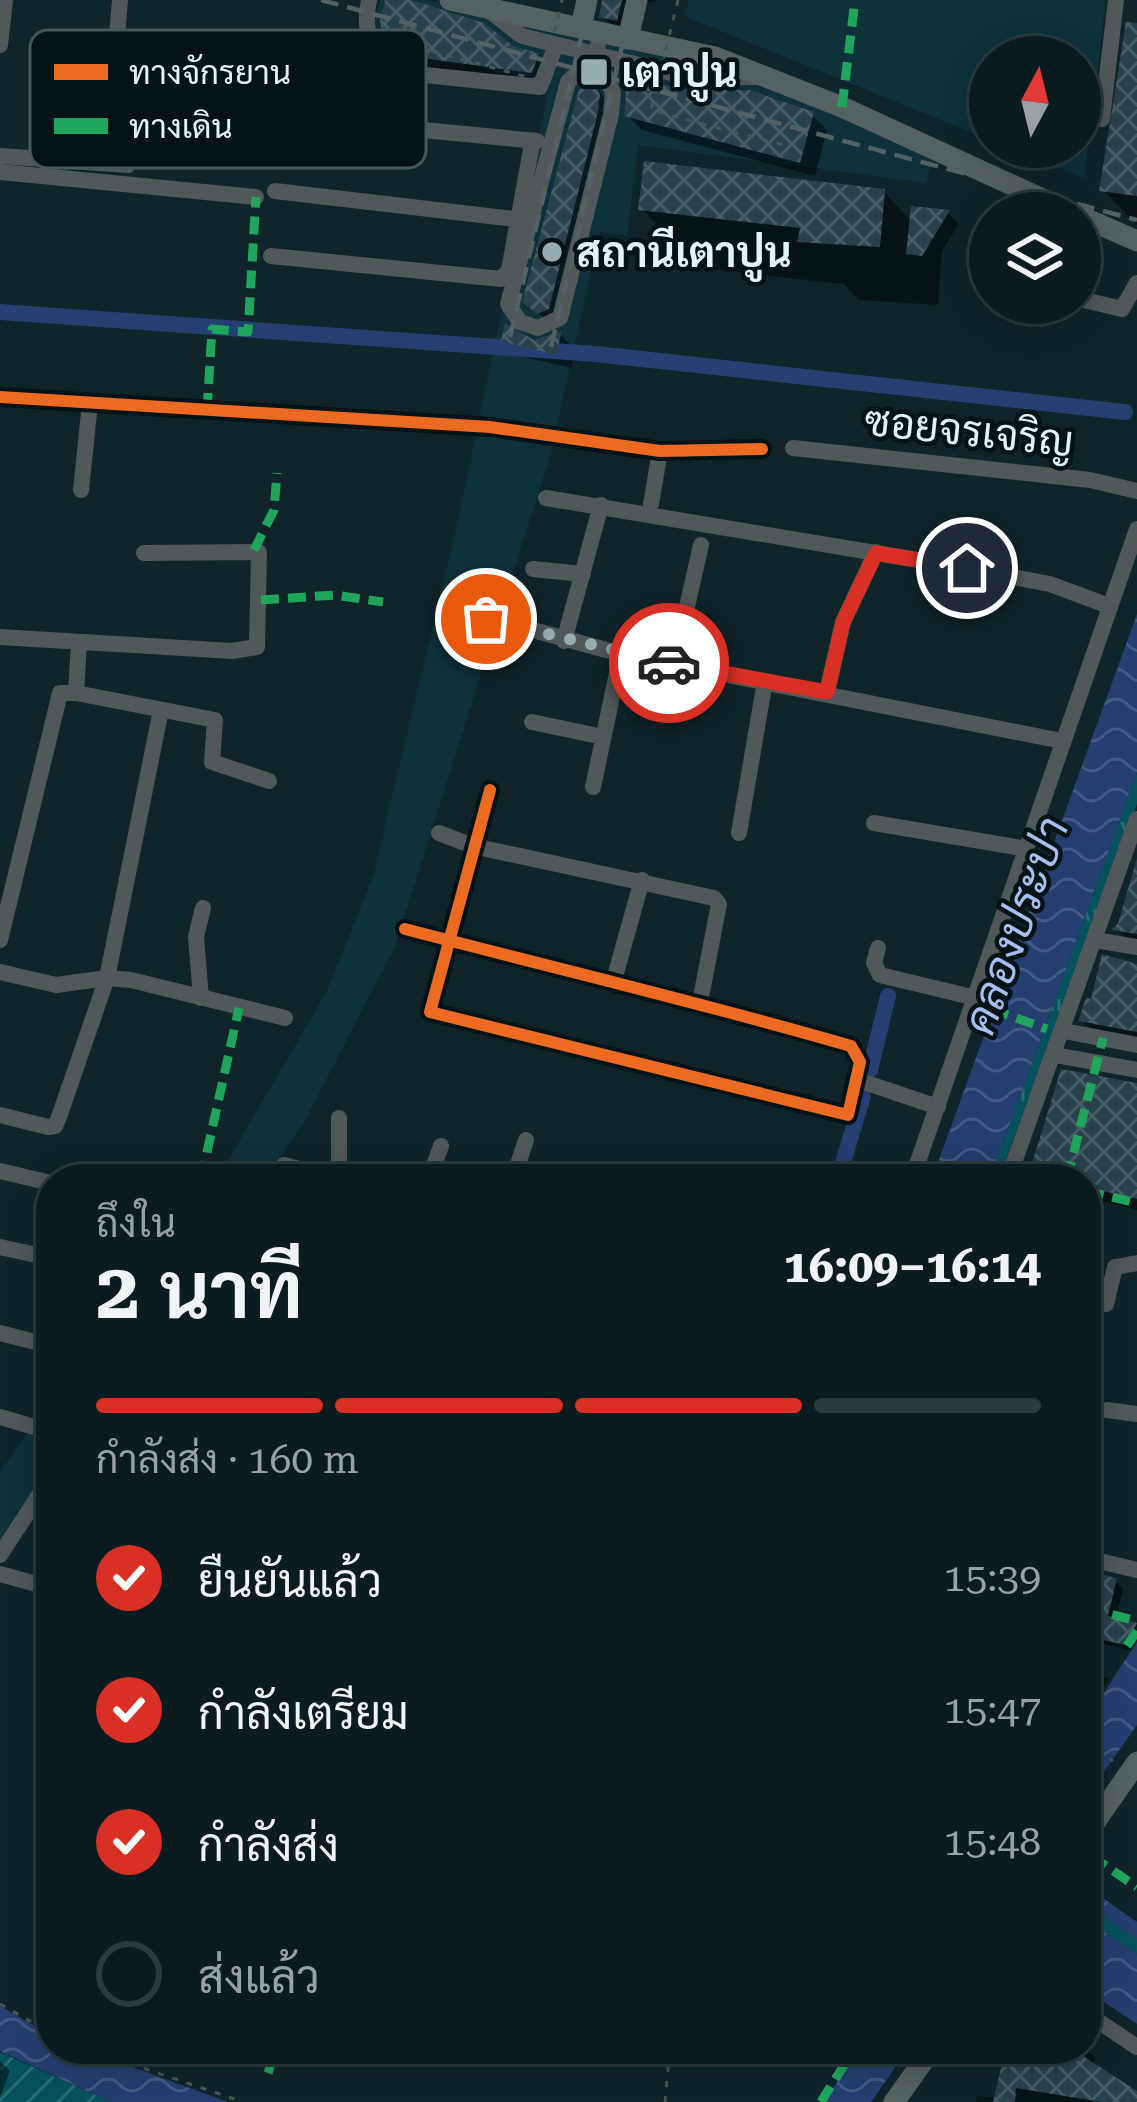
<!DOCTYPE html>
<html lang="th">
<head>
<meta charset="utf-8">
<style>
  :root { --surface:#0b1c20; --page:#142529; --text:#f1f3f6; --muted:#9aa1a5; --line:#2b3a3e; --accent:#d93025 }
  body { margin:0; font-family:"Roboto Serif",Sarabun,serif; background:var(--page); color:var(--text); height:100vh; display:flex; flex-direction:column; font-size:45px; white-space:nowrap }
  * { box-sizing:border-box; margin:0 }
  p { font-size:39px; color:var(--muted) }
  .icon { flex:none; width:66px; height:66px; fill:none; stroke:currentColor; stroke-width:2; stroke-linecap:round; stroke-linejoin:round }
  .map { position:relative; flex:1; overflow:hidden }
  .sheet { position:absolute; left:36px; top:1164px; width:1065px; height:900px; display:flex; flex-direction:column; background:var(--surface); border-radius:48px; box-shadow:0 6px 30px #0003,0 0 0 3px var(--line) }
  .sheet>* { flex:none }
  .needle { width:78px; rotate:7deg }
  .fabs { position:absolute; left:969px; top:36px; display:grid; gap:24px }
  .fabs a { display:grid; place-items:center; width:132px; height:132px; border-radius:50%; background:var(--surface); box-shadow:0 6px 30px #0003,0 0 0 3px var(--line); font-size:60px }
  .pin { position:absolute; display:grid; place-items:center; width:102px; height:102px; color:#fff; margin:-51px; border:6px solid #fff; border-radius:50%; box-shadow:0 3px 12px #0007 }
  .courier { position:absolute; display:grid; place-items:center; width:120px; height:120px; margin:-60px; border:9px solid #d93025; border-radius:50%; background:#fff; color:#222; box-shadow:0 3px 15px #0007 }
  .head em { font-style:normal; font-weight:700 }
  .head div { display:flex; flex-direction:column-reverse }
  .head { display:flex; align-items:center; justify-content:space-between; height:204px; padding:0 60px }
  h1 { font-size:78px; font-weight:700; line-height:90px }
  .bar { display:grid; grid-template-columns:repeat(4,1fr); gap:18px 12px; align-content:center; height:144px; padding:0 60px }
  .bar i { height:15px; border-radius:9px; background:var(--line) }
  .bar .on { background:var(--accent) }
  .bar p { grid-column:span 4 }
  ol { padding:0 60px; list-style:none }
  li { display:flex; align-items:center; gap:36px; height:132px }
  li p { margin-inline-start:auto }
  li .icon { padding:12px; border-radius:50%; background:var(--accent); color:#fff; stroke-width:4 }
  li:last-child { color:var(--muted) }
  li i { width:66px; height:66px; border:6px solid var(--line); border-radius:50% }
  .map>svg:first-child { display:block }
</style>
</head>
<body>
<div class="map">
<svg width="1137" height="2102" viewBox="0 0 1137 2102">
  <defs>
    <pattern id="grass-tufts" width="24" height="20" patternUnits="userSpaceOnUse" patternTransform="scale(3)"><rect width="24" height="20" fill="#06515e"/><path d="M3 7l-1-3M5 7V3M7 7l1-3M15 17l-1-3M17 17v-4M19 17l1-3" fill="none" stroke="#2a6b76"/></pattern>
    <pattern id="garden-furrows" width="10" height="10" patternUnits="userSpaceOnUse" patternTransform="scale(3)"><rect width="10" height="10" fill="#06515e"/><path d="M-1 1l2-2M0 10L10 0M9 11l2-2" fill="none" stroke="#2a6b76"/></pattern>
    <pattern id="water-waves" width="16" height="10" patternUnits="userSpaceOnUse" patternTransform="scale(3)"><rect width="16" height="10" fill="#243f70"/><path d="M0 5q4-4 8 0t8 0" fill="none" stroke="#445b85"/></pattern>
    <pattern id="building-cross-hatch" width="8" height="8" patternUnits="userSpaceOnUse" patternTransform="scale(3)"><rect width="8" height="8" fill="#28414b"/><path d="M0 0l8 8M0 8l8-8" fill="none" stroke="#475d66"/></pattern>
  </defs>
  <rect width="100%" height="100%" fill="#0f252a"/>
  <g fill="#0d323a">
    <path d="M380,0h46l266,57 140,50 102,50 -8,26 -288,-38 -11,91 -27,-4 -50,224 -155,490 -89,173 -41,60h-48l109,-186 47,-117 82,-342 94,-447 -177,-52z"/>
    <path d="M689,0h417l-22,178 -76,-31h72v-90h-90v83l-306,-124z"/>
    <path d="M51,1399v83l-51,69v-79z"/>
  </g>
  <g fill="url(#grass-tufts)">
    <path d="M1137,772v32l-138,375h-9z"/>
    <path d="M1086,1904l51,35v15l-51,-34z"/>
  </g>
  <path fill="url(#garden-furrows)" d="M0,2052l111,50h-111z"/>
  <g fill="url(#water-waves)">
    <path d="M1137,614v158l-147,407h-58z"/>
    <path d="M1137,1642v83l-51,72v-77z"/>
    <path d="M1086,1886l51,36v17l-51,-35z"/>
    <path d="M1086,1920l51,34v70l-51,-34z"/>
    <path d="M0,2006l51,29v14h32l145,53h-117l-111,-51z"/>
    <path d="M859,2049h49l-37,53h-47z"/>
  </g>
  <g fill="#0007">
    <path d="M388,0l150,56 15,15 -7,16 -142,-20 -16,-15z"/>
    <path d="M603,0h56l-19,5 -23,26 -15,-15z"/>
    <path d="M1137,26v199l-34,-35z"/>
    <path d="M592,80l22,32 -59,216 -30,-27z"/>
    <path d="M686,93l126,22 15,15 -12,46 -173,-46 -15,-15z"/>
    <path d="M884,192l28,29 1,-12 35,4 11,11 -17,27 -4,54 -79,-5 -15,-16 -144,-16 -59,-60z"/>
    <path d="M561,335l14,14 -4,19 -52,-12 -15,-15 30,2z"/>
    <path d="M1134,875l3,1v70l-22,-17z"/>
    <path d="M1137,965v80l-37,-7 -18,-18z"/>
    <path d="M1137,1084v126l-51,-13v-18h-43l-10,-9z"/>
    <path d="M1086,1574l30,7 7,8 -8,32 22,5 -5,25 -46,-11z"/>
    <path d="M1086,1668l23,11 -23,32z"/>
    <path d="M1035,2049h51l9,9 -1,9 43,28v7h-161l1,-6 20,2 9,-39 57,8z"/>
    <path d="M0,2061l10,10 -9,24h-1z"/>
  </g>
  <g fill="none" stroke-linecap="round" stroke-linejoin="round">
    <g stroke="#243f70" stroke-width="16">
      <path d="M0,312l596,42 529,58"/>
      <path d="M870,1070l18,-74"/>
      <path d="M838,1179l25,-83"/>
    </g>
  </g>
  <g fill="url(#building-cross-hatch)">
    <path d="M385,0h27l72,23 31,24 24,6 -7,20 -146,-20 -6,-32z"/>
    <path d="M602,0h20l-5,21 -18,-4z"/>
    <path d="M1126,22l11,1v173l-38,-5z"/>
    <path d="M618,73l68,17h63l65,22 -14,51 -176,-47 2,-23z"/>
    <path d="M592,76l8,19 -2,17 -49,197 -12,5 -15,-12 57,-213z"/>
    <path d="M644,161l241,28 -5,58 -83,-5 3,-14 -162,-18z"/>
    <path d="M911,206l39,4 -28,46 -16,-2z"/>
    <path d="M505,323l29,17 28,-9 -6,24 -55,-14z"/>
    <path d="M1137,858v76l-25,-4 6,-7z"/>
    <path d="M1102,954l35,10v68l-59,-11 8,-23 5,1z"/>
    <path d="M1061,1069l76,14v116l-51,-12v-8l-56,-9z"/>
    <path d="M1086,1571l31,7 -9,38 29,7 -12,22 -39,-9z"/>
    <path d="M1038,2049h46l-1,7 54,35v11h-36l-85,-14 -1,14h-22l11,-47 49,8z"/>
  </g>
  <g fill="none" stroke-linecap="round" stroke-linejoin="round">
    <g stroke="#4a5556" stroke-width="3" stroke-dasharray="6 9" stroke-linecap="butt">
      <path d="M388,40l58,15"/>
      <path d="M733,132l58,15"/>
      <path d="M979,1032l13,-26"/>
      <path d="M1086,1740l27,21"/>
      <path d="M1086,1862l5,-6"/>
      <path d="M0,2004l51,29"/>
      <path d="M87,2049l156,53"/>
      <path d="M665,2102l5,-53"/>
    </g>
    <g stroke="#515859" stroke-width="16">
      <path d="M487,9l35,27 165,41h72"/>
      <path d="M367,39l-19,12 -128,-13 -7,59 163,19c12,-48 -17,-73 -7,-116"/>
      <path d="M0,45l5,-45"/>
      <path d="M596,54l17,39 -2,21 -51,204 -22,10 -18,-6 -12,-18 60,-222 28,-28 2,-10"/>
      <path d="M406,73l134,14 16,-42"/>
      <path d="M1102,119l14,-119"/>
      <path d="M361,124l176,17"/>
      <path d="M0,156l128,9 7,-63 -23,-10 8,-92"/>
      <path d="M0,172l256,25"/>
      <path d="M275,191l239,28"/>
      <path d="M271,256l230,23 8,-9 23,-126"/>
      <path d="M1080,299l42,10 15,-26"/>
      <path d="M0,397l490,30 170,24 102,-2"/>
      <path d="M793,448l297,32 47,11"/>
      <path d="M81,490l9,-87"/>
      <path d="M546,498l420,70 84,16 59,22"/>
      <path d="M651,504l9,-53"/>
      <path d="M533,569l50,5"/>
      <path d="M449,607l172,47 441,87"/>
      <path d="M0,637l232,14 25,-4 2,-95 -115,1"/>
      <path d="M564,641l37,-136"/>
      <path d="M674,664l27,-119"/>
      <path d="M827,692l16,-70 33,-70"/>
      <path d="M76,693l139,27 -3,42 57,19"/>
      <path d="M532,722l71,15"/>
      <path d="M593,787l28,-133"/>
      <path d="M874,823l153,26"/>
      <path d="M439,833l34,13 241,52 5,6 -19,98"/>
      <path d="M739,833l26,-152"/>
      <path d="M405,929c149,39 298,74 446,117l9,16 -12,53 -418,-103 60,-222"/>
      <path d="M0,940l60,-247h16l3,-51"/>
      <path d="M1095,940l42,7"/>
      <path d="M878,948l-4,15 6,12 96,23"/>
      <path d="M0,972l56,13 51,-7 24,2 154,38"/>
      <path d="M614,980l28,-100"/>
      <path d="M201,998l-5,-61 7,-29"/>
      <path d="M1064,1031l73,14"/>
      <path d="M1055,1055l82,15"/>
      <path d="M858,1080l80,27"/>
      <path d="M0,1115l48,12 7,-1 4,-9 48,-139 54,-268"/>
      <path d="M284,1165l54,14"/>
      <path d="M0,1171l51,12"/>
      <path d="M339,1179v-61"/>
      <path d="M429,1179l12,-33"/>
      <path d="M513,1179l13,-39"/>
      <path d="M912,1179l225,-650"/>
      <path d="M1008,1179l129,-360"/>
      <path d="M0,1247l51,11"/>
      <path d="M1106,1304l9,-37 22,-4"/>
      <path d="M0,1333l51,13"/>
      <path d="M1107,1410l30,4"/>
      <path d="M0,1417l51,15"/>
      <path d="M0,1555l51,-78"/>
      <path d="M1086,1558l51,12"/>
      <path d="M0,1574l51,14"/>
      <path d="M1086,2013l51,34"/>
    </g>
    <g stroke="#566161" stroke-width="21">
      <path d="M450,0l265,57 127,50 231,106"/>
      <path d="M581,28l6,-28"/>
      <path d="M628,39l9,-39"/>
      <path d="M1080,216l57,25"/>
      <path d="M1086,1835l51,-73"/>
      <path d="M894,2102l38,-53"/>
    </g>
    <g stroke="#566163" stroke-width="4.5" stroke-dasharray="18 9" stroke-linecap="butt">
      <path d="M321,0l816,220"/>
      <path d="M510,337l80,-337"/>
      <path d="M551,347l82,-347"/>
    </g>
    <g stroke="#4a5556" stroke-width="3" stroke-dasharray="6 9" stroke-linecap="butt">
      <path d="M678,0l-27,110 82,22"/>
      <path d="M446,55l96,26 20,-81"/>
    </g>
    <g stroke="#20a55d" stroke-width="9" stroke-dasharray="18 9" stroke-linecap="butt">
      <path d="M842,107l13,-107"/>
      <path d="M207,411l5,-82 36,3 8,-135"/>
      <path d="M254,550l20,-40 3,-37"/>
      <path d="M261,600l74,-5 48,7"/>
      <path d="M991,1009l56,20"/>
      <path d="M1012,1167l36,12"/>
      <path d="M201,1179l38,-171"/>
      <path d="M1067,1179l36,-141"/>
      <path d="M1086,1191l51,12"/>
      <path d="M1086,1608l51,13"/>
      <path d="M1127,1646l10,-15"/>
      <path d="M1091,1856l46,31"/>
      <path d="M164,2060l4,-11"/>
      <path d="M268,2073l8,-24"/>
      <path d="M821,2102l33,-53"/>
    </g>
    <g stroke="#041316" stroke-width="20">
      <g id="cycleway">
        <path d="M0,397l490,30 170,24 102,-2"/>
        <path d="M405,929c149,39 298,74 446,117l9,16 -12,53 -418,-103 60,-222"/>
      </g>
    </g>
    <use href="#cycleway" stroke="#ed6a23" stroke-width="12"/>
  </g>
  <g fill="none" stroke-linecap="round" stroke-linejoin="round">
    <path stroke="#97acb1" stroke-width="12" stroke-dasharray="0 21.6" d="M486,619l183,44"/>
    <path stroke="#d93025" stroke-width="15" d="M669,663l158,29 16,-70 33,-69 91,15"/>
  </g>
  <g fill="#97acb1" stroke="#041316" stroke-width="4.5">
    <rect x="579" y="57" width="30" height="30" rx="6"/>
    <circle cx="552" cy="252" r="12"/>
  </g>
  <g text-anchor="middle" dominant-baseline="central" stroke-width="9" stroke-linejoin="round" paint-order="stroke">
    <g font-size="42" font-weight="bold" fill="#e0f5fa" stroke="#041316" text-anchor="start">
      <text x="621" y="72">เตาปูน</text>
      <text x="576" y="252">สถานีเตาปูน</text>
    </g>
    <g font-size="42" fill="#e0f5fa" stroke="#041316">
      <text transform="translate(969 431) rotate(6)">ซอยจรเจริญ</text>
    </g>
    <g font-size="45" font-style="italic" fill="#a4bff0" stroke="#041316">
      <text transform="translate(1016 926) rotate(-70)">คลองประปา</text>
    </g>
  </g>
  <rect x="30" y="30" width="396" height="138" rx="18" fill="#041316" stroke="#46575a" stroke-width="3"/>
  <rect x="54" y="64" width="54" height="16" fill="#ed6a23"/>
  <rect x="54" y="118" width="54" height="16" fill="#20a55d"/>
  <g font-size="33" fill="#e0f5fa">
    <text x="129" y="84">ทางจักรยาน</text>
    <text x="129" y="138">ทางเดิน</text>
  </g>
</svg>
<div class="fabs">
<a><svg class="needle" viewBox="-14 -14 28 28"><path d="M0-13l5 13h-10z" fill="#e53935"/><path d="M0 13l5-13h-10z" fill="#9aa1a5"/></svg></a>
<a><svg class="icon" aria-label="layers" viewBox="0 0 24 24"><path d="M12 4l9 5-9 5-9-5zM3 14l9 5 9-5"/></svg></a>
</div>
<div class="pin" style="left:486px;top:619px;background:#ea580c"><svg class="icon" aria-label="bag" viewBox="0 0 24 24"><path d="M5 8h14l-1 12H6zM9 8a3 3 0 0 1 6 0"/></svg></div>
<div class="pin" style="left:967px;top:568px;background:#1f2937"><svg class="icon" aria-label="home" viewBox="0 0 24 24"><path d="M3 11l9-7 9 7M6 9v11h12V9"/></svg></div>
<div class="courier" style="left:669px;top:663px"><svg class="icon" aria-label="car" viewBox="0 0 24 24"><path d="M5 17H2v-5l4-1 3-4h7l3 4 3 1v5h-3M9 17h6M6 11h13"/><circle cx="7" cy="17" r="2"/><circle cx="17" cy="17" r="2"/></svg></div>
<section class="sheet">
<div class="head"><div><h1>2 นาที</h1><p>ถึงใน</p></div><em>16:09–16:14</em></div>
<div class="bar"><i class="on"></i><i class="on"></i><i class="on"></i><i></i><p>กำลังส่ง · 160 m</p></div>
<ol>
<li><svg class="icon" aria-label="check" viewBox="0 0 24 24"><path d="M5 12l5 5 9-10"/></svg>ยืนยันแล้ว<p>15:39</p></li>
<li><svg class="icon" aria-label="check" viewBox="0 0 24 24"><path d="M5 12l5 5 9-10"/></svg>กำลังเตรียม<p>15:47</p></li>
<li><svg class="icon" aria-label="check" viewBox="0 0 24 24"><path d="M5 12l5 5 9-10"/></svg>กำลังส่ง<p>15:48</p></li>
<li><i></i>ส่งแล้ว</li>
</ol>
</section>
</div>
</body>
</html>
